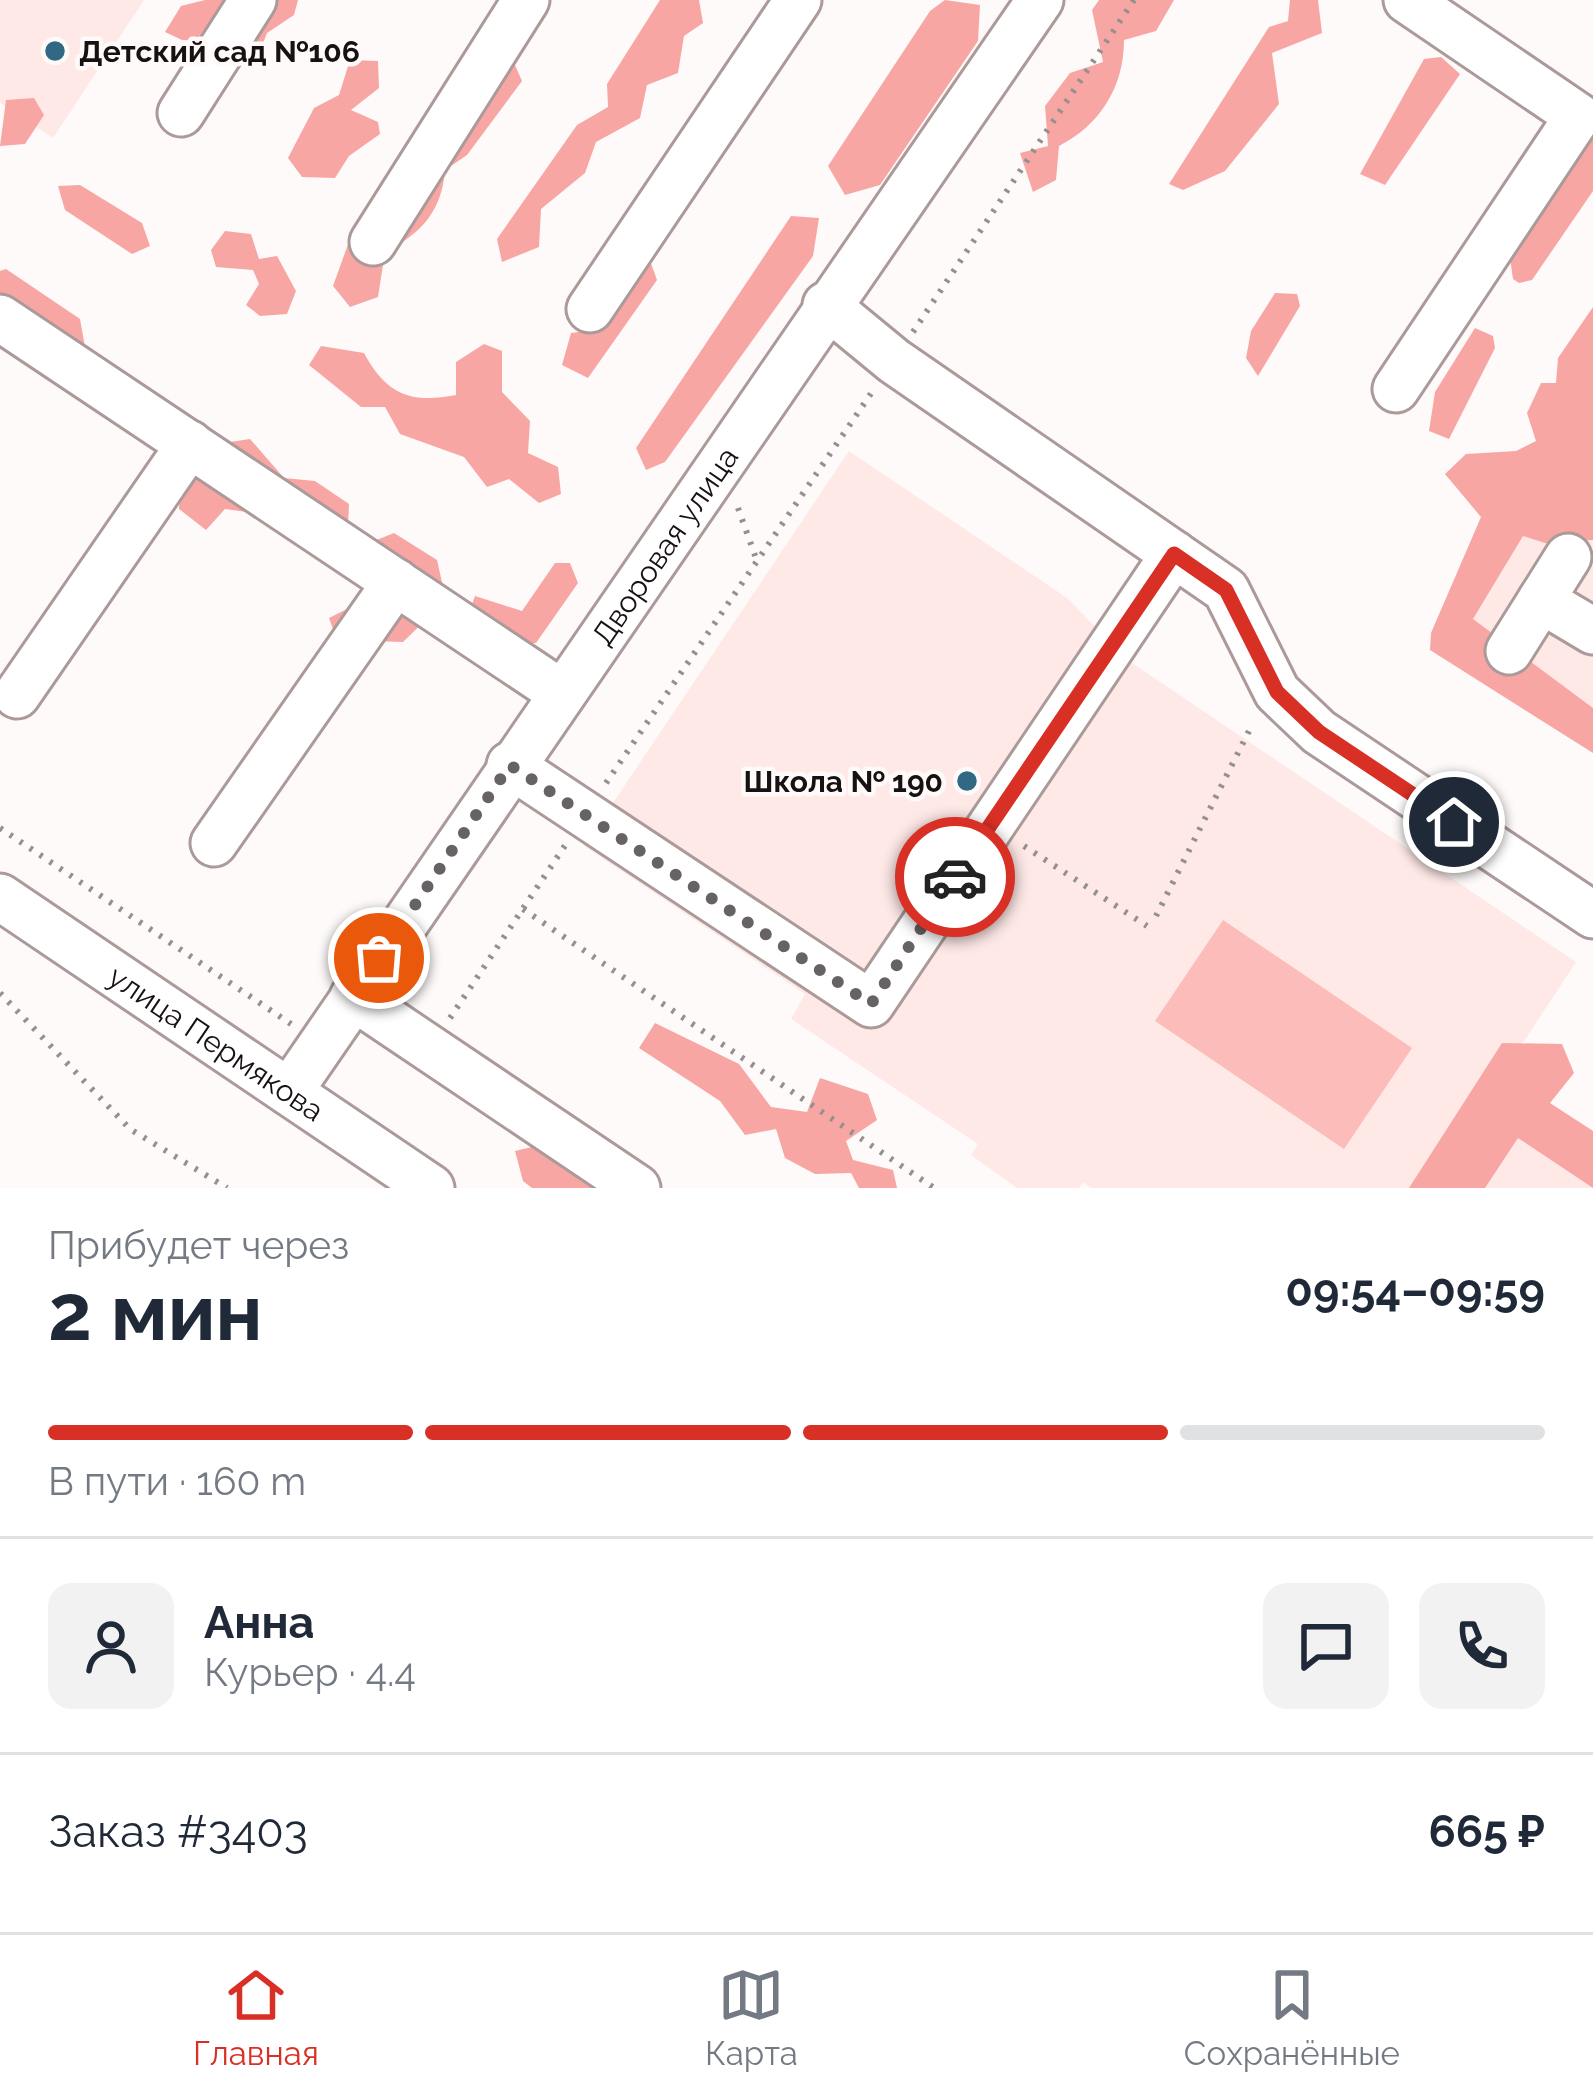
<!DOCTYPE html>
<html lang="ru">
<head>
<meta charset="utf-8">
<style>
  :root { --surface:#fff; --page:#f2f2f3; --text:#1f2937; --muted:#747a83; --line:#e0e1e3; --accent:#d93025 }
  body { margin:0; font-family:Raleway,sans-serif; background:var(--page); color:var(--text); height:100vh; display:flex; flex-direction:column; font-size:45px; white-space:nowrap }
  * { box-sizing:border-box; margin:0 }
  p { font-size:39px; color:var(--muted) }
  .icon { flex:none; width:66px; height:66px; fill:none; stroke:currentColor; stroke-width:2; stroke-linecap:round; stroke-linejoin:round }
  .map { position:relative; height:1188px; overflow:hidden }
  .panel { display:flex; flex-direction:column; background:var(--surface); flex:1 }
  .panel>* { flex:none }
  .pin { position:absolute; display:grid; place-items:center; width:102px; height:102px; color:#fff; margin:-51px; border:6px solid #fff; border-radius:50%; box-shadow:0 3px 12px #0007 }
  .courier { position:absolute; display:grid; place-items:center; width:120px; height:120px; margin:-60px; border:9px solid #d93025; border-radius:50%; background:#fff; color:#222; box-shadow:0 3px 15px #0007 }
  .headline em { font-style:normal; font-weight:700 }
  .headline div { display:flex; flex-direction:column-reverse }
  .headline { display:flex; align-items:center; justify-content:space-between; height:204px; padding:0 48px }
  h1 { font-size:78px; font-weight:700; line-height:90px }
  .bar { display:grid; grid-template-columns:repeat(4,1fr); gap:18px 12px; align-content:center; height:144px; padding:0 48px }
  .bar i { height:15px; border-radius:9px; background:var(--line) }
  .bar .active { background:var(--accent) }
  .bar p { grid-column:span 4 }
  .line { display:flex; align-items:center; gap:30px; padding:0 48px; border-top:3px solid var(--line) }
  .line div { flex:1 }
  .round { display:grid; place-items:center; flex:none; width:126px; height:126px; border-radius:24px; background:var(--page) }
  .menu { display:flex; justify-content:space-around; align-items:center; height:168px; border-top:3px solid var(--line); background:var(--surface); font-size:33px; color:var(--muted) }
  .menu a { display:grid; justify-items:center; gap:6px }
  .menu .active { color:var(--accent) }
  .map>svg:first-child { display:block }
</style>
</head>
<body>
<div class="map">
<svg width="1593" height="1188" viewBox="0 0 1593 1188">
  <rect width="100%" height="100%" fill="#fefafa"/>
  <g fill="#fee9e7">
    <path d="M0,0h144l-91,138 -53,-35z"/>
    <path d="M849,451l218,147 62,63 447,301 -148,226h-337l-8,-6 -4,6h-62l-46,-33 7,-11 -187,-125 14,-25 -221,-148z"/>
    <path d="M1593,515v201l-142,-92 72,-108z"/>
    <path d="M1532,1100l61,88h-121z"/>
  </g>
  <path fill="#fcbcb9" d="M1223,920l189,128 -68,101 -189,-128z"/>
  <g fill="#f7a6a3">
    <path d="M205,0h93l-4,15 -27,18 -11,28 -23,8 -18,-28 -33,-1 -17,-8 16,-26z"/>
    <path d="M660,0h39l4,23 -19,13 -6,37 -31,12 -7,33 -44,24 -11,31 -44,36 -2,38 -37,15 -5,-23 80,-114 31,-18 -1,-23z"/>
    <path d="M945,0l35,5 -2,36 -98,144 -35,10 -17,-29 102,-155z"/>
    <path d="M1099,0h75l-18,31 -32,9c0,47 -24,85 -65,106l-3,34 -23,12 -13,-39 28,-7 -3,-40 25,-33 33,-11 -11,-52z"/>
    <path d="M1290,0h28l4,33 -50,20 7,51 -54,67 -42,19 -14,-6 100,-157 19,-6z"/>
    <path d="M511,56l11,25 -55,74 -22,15c-3,41 -24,64 -60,82l-7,45 -28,10 -17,-21 18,-50 32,-18z"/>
    <path d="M1441,57l19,17 -75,111 -25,-11 64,-115z"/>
    <path d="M350,60l28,1 1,27 -28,22 27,12 2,12 -31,22 -14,22 -33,-1 -14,-19 26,-50 25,-13z"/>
    <path d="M34,98l10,17 -19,29 -25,2 6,-46z"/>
    <path d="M1593,129v62l-61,89 -13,3 -6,-4 -4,-28z"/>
    <path d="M80,185l62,38 8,23 -18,8 -67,-44 -7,-24z"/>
    <path d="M791,216l28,2 -6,38 -148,206 -19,8 -10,-22z"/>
    <path d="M225,231l26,3 8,25 18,-3 19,35 -9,23 -27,2 -14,-11 13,-21 -6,-14 -37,-3 -5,-17z"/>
    <path d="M648,255l9,25 -69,98 -26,-13 9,-32 22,-3z"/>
    <path d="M6,269l74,50 5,28 -24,6 -61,-40v-42z"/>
    <path d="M1275,293l22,1 3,12 -42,70 -12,-18 5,-27z"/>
    <path d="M1593,307v233l-48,3 -22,-7 -50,83 120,89v45l-163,-103 1,-17 50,-116 -36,-43 21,-20 50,-3 20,-10 -9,-28 14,-30h15l2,-25z"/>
    <path d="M1475,328l18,8 2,12 -46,91 -20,-8 6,-39z"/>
    <path d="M484,344l18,7v41l28,29 -2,32 30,14 3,27 -22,9 -30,-24 -22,8 -23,-30 -64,-23 -15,-27h-24l-52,-42 12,-19 43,7c22,41 46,51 92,42v-33z"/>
    <path d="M250,439l34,39 31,3 34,23 -1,22 -123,-17 -19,21 -27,-21 1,-35 43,-31z"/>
    <path d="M394,533l43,27 9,40 -43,42 -66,-2 -8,-22 46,-23 -16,-48z"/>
    <path d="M555,563h15l8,20 -42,60 -33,2 -36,-27 8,-22 47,15z"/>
    <path d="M655,1023l84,41 32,43 36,5 13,-34 48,16 9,26 -31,21 7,19 40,10 4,18h-38l-8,-15 -36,1 -30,-16 -9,-29 -31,6 -25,-34 -81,-53z"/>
    <path d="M1502,1043l60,1 12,29 -24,30 43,28v57l-75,-50 -33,50h-76z"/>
    <path d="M540,1145l74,43h-82l-9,-7 -8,-30z"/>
  </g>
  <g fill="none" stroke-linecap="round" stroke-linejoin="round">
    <g stroke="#ab9a99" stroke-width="51">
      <g id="minor">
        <path d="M181,113l72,-113"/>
        <path d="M373,242l153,-242"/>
        <path d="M826,305l68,56 332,229 51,102 42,40 274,183"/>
        <path d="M590,309l208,-309"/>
        <path d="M0,318l560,374"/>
        <path d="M1396,389l182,-273 -171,-116"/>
        <path d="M1541,600l52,31"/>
        <path d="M1509,651l59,-94"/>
        <path d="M17,695l173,-251"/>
        <path d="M510,765l361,239 303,-450"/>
        <path d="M214,843l182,-261"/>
        <path id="s1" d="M0,897l431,291"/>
        <path d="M353,997l284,191"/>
        <path id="s2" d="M289,1092l751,-1092"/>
      </g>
    </g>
    <g stroke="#959090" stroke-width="6" stroke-dasharray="3 9" stroke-linecap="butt">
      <path d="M913,332l221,-332"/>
      <path d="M738,508l19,53"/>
      <path d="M606,783l266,-391"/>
      <path d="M0,828l291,196"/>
      <path d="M1024,846l123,80"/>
      <path d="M523,909l411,279"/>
      <path d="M1156,916l97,-193"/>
      <path d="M0,993l130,136 97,59"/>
      <path d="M450,1018l116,-174"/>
    </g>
    <use href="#minor" stroke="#fff" stroke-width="45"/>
  </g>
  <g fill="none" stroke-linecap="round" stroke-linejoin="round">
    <path stroke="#686363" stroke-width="12" stroke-dasharray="0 21.6" d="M379,958l131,-193 361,239 84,-127"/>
    <path stroke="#d93025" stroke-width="15" d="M955,877l219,-323 52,36 51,102 42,40 135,90"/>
  </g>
  <g fill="#316883" stroke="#fefafa" stroke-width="4.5">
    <circle cx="55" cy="51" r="12"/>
    <circle cx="967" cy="781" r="12"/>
  </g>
  <g text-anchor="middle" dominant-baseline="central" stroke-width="9" stroke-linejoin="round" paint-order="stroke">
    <g font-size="30" font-weight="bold" fill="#171111" stroke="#fefafa" text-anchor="start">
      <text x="79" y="51">Детский сад №106</text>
      <text x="943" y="781" text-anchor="end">Школа № 190</text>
    </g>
    <g font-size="30" fill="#171111" stroke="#fefafa">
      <text stroke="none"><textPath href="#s2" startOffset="663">Дворовая улица</textPath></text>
      <text stroke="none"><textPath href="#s1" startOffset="261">улица Пермякова</textPath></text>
    </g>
  </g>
</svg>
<div class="pin" style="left:379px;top:958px;background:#ea580c"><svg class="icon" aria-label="bag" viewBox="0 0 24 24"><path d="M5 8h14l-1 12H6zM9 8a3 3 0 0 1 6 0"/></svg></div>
<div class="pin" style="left:1454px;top:822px;background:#1f2937"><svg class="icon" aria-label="home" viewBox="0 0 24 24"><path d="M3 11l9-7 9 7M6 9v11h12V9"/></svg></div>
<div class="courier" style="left:955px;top:877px"><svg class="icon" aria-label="car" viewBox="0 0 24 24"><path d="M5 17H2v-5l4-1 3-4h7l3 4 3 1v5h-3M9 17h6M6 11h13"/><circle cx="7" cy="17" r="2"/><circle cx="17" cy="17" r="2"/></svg></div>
</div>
<section class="panel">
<div class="headline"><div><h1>2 мин</h1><p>Прибудет через</p></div><em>09:54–09:59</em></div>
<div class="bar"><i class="active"></i><i class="active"></i><i class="active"></i><i></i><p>В пути · 160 m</p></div>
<div class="line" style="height:216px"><a class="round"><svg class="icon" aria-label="person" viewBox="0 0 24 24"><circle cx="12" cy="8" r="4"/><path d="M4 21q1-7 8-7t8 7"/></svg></a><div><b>Анна</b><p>Курьер · 4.4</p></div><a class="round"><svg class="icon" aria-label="chat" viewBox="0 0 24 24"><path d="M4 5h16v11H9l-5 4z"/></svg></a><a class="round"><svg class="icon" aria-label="phone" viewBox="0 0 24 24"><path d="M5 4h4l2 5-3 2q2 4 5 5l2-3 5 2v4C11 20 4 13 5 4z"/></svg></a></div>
<div class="line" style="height:156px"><div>Заказ #3403</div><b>665 ₽</b></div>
</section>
<nav class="menu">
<a class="active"><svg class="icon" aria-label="home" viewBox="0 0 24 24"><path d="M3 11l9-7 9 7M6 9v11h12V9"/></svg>Главная</a>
<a><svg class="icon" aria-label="map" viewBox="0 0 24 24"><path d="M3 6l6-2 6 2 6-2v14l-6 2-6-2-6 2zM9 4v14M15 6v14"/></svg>Карта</a>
<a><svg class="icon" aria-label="saved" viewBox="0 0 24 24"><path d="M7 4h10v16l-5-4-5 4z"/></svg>Сохранённые</a>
</nav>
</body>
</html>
